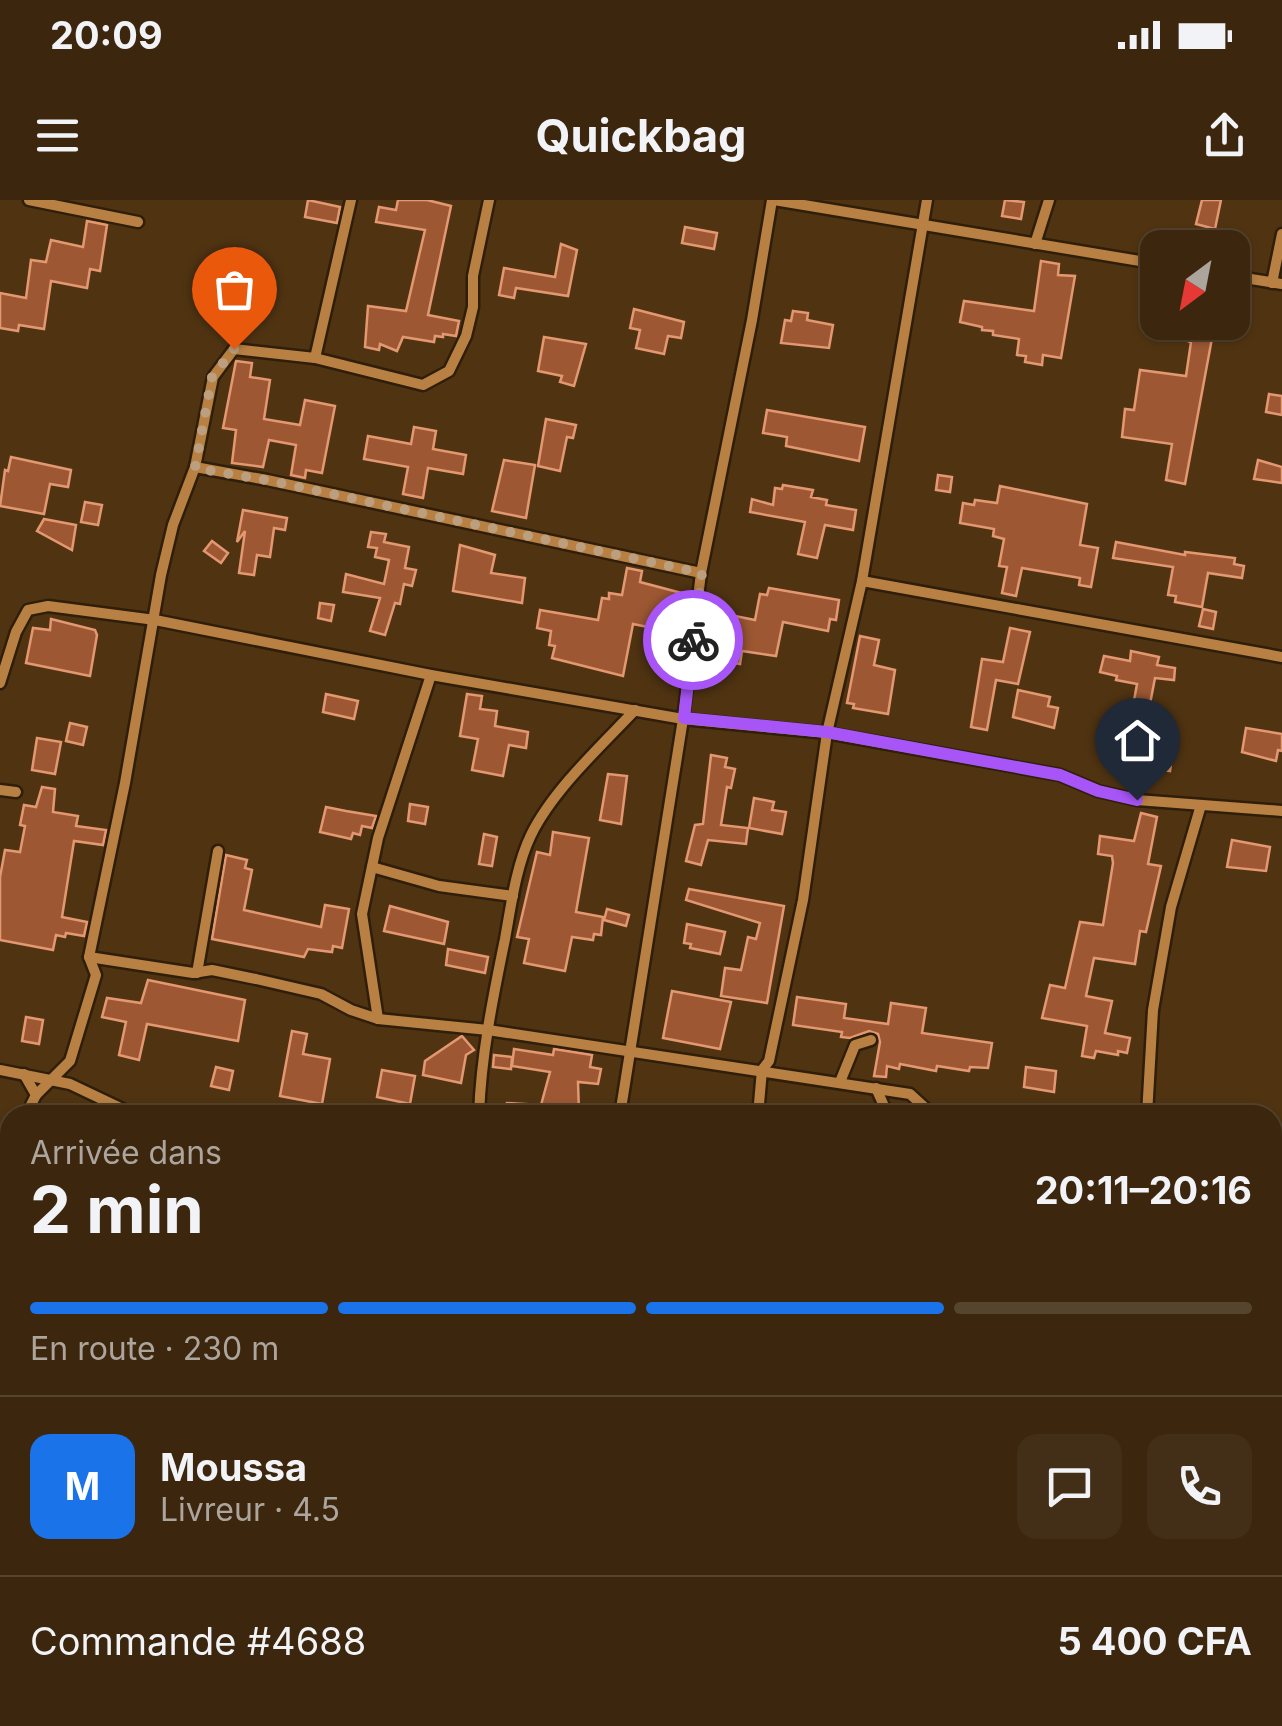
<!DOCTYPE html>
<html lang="fr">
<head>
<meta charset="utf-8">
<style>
  :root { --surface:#3c270e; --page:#432f17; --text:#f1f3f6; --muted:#aca59e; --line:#55442e; --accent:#1a73e8 }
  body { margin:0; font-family:Inter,sans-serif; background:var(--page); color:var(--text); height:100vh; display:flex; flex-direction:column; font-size:38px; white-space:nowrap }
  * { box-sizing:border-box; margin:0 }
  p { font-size:32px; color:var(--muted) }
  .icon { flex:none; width:55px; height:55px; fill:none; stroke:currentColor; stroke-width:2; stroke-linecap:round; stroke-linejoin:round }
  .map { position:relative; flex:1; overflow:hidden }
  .details { position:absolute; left:0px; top:905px; width:1282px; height:622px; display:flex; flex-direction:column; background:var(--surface); border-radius:30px 30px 0 0; box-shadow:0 2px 8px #0004,0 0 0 2px var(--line) }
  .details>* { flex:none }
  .needle { width:65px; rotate:212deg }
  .tools { position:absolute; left:1140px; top:30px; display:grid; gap:20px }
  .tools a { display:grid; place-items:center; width:110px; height:110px; border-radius:20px; background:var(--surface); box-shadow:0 2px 8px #0004,0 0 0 2px var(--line); font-size:50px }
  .pin { position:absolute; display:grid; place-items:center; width:85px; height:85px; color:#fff; margin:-102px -42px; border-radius:50% 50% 50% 0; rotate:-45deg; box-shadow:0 0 10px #0007 }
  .pin .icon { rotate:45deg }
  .courier { position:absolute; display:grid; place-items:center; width:100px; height:100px; margin:-50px; border:8px solid #a855f7; border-radius:50%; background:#fff; color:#222; box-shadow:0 2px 12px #0007 }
  .headline em { font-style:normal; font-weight:700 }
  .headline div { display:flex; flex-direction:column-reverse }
  .headline { display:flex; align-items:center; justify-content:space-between; height:170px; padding:0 30px }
  h1 { font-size:65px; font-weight:700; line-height:75px }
  .bar { display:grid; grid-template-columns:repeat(4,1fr); gap:15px 10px; align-content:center; height:120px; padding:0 30px }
  .bar i { height:12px; border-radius:8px; background:var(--line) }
  .bar .active { background:var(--accent) }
  .bar p { grid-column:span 4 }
  .line { display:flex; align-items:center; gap:25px; padding:0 30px; border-top:2px solid var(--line) }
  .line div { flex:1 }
  .round { display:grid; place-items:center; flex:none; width:105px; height:105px; border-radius:20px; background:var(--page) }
  .status { display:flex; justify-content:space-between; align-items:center; height:70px; padding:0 50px; background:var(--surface); direction:ltr }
  .status svg { height:28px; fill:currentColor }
  header { display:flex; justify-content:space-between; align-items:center; height:130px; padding:0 30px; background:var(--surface); font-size:45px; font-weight:700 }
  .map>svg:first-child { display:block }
</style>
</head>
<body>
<div class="status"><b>20:09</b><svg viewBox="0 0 49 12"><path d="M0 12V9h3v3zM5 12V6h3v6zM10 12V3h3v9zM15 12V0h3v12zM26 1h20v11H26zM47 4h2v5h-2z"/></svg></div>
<header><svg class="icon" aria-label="menu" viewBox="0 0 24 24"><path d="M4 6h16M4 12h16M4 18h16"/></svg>Quickbag<svg class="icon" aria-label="share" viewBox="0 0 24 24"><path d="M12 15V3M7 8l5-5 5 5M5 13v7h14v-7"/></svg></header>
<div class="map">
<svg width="1282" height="1526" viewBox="0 0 1282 1526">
  <rect width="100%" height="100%" fill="#503412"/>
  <g fill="#9d5833" stroke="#e39872" stroke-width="2.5">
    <path d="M308,0l32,7 -3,16 -32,-6z"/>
    <path d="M398,0h29l24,6 -23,109 31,6 -3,15 -13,-2v3l-8,-1 -1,6 -31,-5 -6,14 -17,-7 -1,6 -14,-3 3,-41 38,5 19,-81 -49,-8 3,-15 17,3z"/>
    <path d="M1005,0l19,2 -3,17 -19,-3z"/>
    <path d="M1202,0h19l-6,29 -19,-5z"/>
    <path d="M87,21l20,4 -7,46 -10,-2 -3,19 -36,-7 -7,48 -25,-4 -1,6 -18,-3v-35l26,5 5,-38 15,2 5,-22 32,7z"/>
    <path d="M685,27l32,6 -3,16 -32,-6z"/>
    <path d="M561,44l16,6 -9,46 -52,-8 -2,10 -15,-3 5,-27 51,9z"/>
    <path d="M1041,61l18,3 -1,11 17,1 -14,82 -18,-3 -1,10 -17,-3 1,-6 -9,-1 2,-16 -26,-4v-4l-11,-1v-3l-22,-5 4,-21 70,10z"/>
    <path d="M634,109l50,13 -3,16 -13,-2 -4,18 -28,-6 4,-18 -10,-2z"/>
    <path d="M793,111l15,2 -1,7 26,5 -4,23 -48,-5 4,-23 6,1z"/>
    <path d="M1187,122h28l-30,162 -19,-4 6,-36 -50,-7 3,-28 9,1 6,-40 46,6 5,-34 -7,-2z"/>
    <path d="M544,137l42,7 -12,42 -14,-4 2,-6 -24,-5z"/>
    <path d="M236,161l16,2 -2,14 20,3 -6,39 36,6 5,-25 30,6 -13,67 -16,-3 -1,8 -14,-3 5,-30 -27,-5 -6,27 -31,-4 4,-33 -13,-2z"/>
    <path d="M1269,194l13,2v19l-16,-3z"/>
    <path d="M767,210l98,17 -6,34 -73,-15 1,-9 -24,-4z"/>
    <path d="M546,219l30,6 -3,13 -6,-1 -7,34 -22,-5z"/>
    <path d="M414,227l22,4 -3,18 33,6 -3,19 -35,-6 -5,30 -20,-4 5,-27 -44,-8 4,-23 43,8z"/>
    <path d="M11,257l60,13 -3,17 -18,-3 -6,30 -44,-8 5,-36 3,1z"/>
    <path d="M504,260l31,5 -9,53 -34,-7z"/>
    <path d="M1258,260l24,7v16l-28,-4z"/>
    <path d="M938,275l14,2 -2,15 -14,-2z"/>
    <path d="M783,285l30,5 -2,7 16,3 -1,5 30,5 -3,20 -28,-5 -8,33 -19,-4 7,-32 -55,-10 2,-13 21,6 2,-17 7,1z"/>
    <path d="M1000,286l87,18 -7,41 18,3 -7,39 -12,-2 1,-7 -58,-10 -6,28 -14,-3 5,-26 -8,-1 5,-27 -11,-3 1,-7 -34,-6 3,-20 11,2 1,-5 22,3z"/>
    <path d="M85,302l17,3 -4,20 -17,-3z"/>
    <path d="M243,310l44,8 -2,12 -11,-2 -4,29 -13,-2 -3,20 -15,-2 6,-42 -8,11z"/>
    <path d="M44,319l32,6 -4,25 -35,-19z"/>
    <path d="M371,332l15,2 -2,8 25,5 -4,21 11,2 -4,16 -8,-2 -4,20 -5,-1 -10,32 -15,-4 10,-33 -37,-6 3,-18 38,10 5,-24 -14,-3 2,-9 -9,-1z"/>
    <path d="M212,341l16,12 -7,10 -17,-12z"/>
    <path d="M1116,342l69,13v-3l50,6 -1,6 10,2 -2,12 -34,-5 -6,34 -27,-5 1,-6 -8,-1 5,-28 -60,-9z"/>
    <path d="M460,345l35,10 -4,18 34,5 -3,25 -69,-12z"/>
    <path d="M627,368l15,3 -2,11 49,13 -3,20 -30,-6 -8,18 -15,-3 -10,52 -71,-18 3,-12 -6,-1 2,-14 -14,-3 3,-18 58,10 4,-22 7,1v-6l13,2z"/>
    <path d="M769,388l70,12 -3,20 -6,-1 -2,12 -45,-9 -7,34 -34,-5 -2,13 -17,-3 7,-46 25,5 5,-26 7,1z"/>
    <path d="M320,403l14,2 -3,16 -13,-3z"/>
    <path d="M1203,409l13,3 -3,17 -14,-3z"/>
    <path d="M51,419l44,11 2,5 -7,41 -64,-13 7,-35 17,2z"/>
    <path d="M1010,428l20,4 -12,52 -22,-4 -9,50 -16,-3 11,-68 21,3z"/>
    <path d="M860,436l19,4 -5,25 21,5 -7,44 -35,-6 1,-4 -7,-1z"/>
    <path d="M1131,451l28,6 -2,8 18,3 -1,12 -19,-2 -6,31 -16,-3 4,-22 -21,-4 1,-4 -17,-4 4,-16 26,5z"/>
    <path d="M1018,490l32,7 -2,9 10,2 -4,20 -41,-11z"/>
    <path d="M326,494l32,7 -4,18 -31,-7z"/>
    <path d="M467,494l15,2 -2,13 17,2 -2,15 33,6 -2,16 -17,-3 -6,31 -31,-6 6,-31 -18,-3z"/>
    <path d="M70,523l17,4 -4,18 -17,-4z"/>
    <path d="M1246,528l36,6v17l-4,-1 -2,11 -34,-9z"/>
    <path d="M37,538l24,4 -6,32 -23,-4z"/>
    <path d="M1160,554l12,3 -2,14 -13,-2z"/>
    <path d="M711,555l16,3 -2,9 10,2 -4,19 -4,-1 -6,38 27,3 -2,16 -38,-4 -7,25 -15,-4 9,-36 8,-1z"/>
    <path d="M608,574l19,2 -6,48 -21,-4z"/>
    <path d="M42,587l13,2 -2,23 25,4 -2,10 30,4 -3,15 -29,-4 -12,76 25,5 -3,14 -18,-3 -1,4 -9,-2 -3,15 -53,-10v-63l5,-27 15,2 5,-26 -5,-1 4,-20 12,2z"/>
    <path d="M754,598l20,4 -2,8 14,2 -4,22 -33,-6z"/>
    <path d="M410,604l18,3 -3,17 -17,-3z"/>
    <path d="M326,607l20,4 30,5 -4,12 -10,-2 -2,9 -7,-2 -2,6 -31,-7z"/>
    <path d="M1141,613l16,4 -9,47 13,2 -15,66 -6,-1 -5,33 -41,-6 -8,38 26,5 -7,32 25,5 -3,15 -9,-2v4l-22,-4 -2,7 -12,-2 5,-30 -45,-8 8,-33 15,3 15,-66 23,3 10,-62 -1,-7 -14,-2 2,-18 34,5z"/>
    <path d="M553,632l36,6 -13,74 27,5 -2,18 -7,-1 -1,6 -21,-3 -7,34 -41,-8 5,-24 -12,-2 20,-85 13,3z"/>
    <path d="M484,634l13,3 -5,29 -13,-2z"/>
    <path d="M1232,640l38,7 -4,24 -39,-4z"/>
    <path d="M226,655l21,5 -2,8 7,2 -8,40 77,17 4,-22 24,4 -7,39 -9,-2 -1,6 -24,-3 -4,8 -92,-18z"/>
    <path d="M689,689l95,17 -17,97 -46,-7 4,-28 16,2 7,-33 8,2 4,-16 -74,-23z"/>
    <path d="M390,706l58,16 -4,22 -60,-13z"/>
    <path d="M607,709l22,6 -3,11 -22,-6z"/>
    <path d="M687,724l38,8 -5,22 -30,-6 1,-4 -7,-1z"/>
    <path d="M448,749l40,8 -3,16 -39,-8z"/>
    <path d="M148,780l97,20 -7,41 -91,-17 -8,36 -20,-5 7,-33 -24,-5 5,-19 34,5z"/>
    <path d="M672,791l59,11 -11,47 -57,-11z"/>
    <path d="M797,797l49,7 -2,14 44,6 3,-21 35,5 -4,25 70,10 -4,25 -18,-1 -1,4 -32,-5 -1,5 -36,-7 -1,5 -12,-3 -1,11 -12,-1 6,-34 -2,-8 -9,-3 -19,7 -9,-1 1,-5 -49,-7z"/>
    <path d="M26,817l17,3 -4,24 -17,-3z"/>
    <path d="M292,831l15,3 -4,20 27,5 -8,45 -42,-8z"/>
    <path d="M462,836l12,14 -8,5 -5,28 -38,-8 2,-14z"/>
    <path d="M514,849l39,6 1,-6 38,6 -2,12 11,2 -3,15 -20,-2 1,31 -32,-5v7h-40v-12l34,2 9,-33 -38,-6z"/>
    <path d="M494,855l18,2 -1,12 -18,-2z"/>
    <path d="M216,867l17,4 -4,19 -18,-4z"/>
    <path d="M1026,867l30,4 -2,21 -30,-5z"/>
    <path d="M382,870l33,6 -5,28 -33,-7z"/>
  </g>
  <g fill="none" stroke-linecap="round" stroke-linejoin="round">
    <g stroke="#2f1e0a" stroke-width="15">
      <g id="minor">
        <path d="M29,0l109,22"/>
        <path d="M774,0l384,64"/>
        <path d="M1035,44l14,-44"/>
        <path d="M1232,76l50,8"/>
        <path d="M1272,83l10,-49"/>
        <path d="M315,158l108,27 26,-14 17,-35 7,-29v-31l16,-76"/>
        <path d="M195,267l72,13 434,93"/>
        <path d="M862,381l420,76"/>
        <path d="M0,483l16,-51 12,-22 20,-4 107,14 276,55 252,44 144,14 233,42 38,16 39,9 145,11"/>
        <path d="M0,590l16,2"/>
        <path d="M372,667l67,19 74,10"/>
        <path d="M89,757l104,16 19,-3 44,9 65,15 30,16 27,9 110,11 422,64 23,21"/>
        <path d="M197,773l21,-122"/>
        <path d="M378,819l-16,-105 16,-76 53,-163"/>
        <path d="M0,870l70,14 61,29 21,2"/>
        <path d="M24,874l12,21 -10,20"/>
        <path d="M840,882l15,-37 16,-5"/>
        <path d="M876,888l12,27"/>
        <path d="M36,895l34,-34 26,-86 -7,-18 36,-174 36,-208 12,-50 22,-58 18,-90 21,-28 81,9 36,-158"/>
        <path d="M479,915c2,-59 14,-118 26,-176 6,-33 11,-73 26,-104 22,-45 70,-89 104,-125"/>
        <path d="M620,915l63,-396 18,-146 51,-253 20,-120"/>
        <path d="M758,915l4,-45 7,-9 34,-161 24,-167 35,-152 65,-381"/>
        <path d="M1147,915l6,-105 18,-103 30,-102"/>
        <path d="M0,969l10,-22"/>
        <path d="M0,1020l10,4"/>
        <path d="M1272,1099l10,2"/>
        <path d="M0,1196l10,2"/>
        <path d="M871,1518l5,8"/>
        <path d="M883,1518l23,8"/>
        <path d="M980,1518l25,8"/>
        <path d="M499,1526l2,-8"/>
        <path d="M913,1526l20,-8"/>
        <path d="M1027,1526l2,-8"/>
      </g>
    </g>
    <use href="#minor" stroke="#b88143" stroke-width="10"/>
  </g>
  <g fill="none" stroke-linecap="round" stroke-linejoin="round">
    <path stroke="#bc9f7f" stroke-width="10" stroke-dasharray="0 18" d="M234,149l-22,28 -17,91 71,12 436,93 -9,67"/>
    <path stroke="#a855f7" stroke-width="12" d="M693,440l-9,78 143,14 233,43 38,16 39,9"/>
  </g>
</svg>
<div class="tools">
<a><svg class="needle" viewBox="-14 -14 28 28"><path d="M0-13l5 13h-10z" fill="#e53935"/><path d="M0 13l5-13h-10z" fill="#aca59e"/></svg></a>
</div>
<div class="pin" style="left:234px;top:149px;background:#ea580c"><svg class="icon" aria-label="bag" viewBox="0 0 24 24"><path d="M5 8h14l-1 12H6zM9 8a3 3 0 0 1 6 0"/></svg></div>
<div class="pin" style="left:1137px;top:600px;background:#1f2937"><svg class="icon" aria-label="home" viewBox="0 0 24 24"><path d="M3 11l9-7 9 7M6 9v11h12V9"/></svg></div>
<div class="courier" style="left:693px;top:440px"><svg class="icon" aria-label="bike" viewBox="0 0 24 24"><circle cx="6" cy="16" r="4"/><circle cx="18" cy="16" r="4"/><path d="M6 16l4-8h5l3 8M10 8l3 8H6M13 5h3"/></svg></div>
<section class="details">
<div class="headline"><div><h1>2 min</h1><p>Arrivée dans</p></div><em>20:11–20:16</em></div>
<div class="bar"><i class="active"></i><i class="active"></i><i class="active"></i><i></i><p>En route · 230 m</p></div>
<div class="line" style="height:180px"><b class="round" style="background:var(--accent);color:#fff">M</b><div><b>Moussa</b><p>Livreur · 4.5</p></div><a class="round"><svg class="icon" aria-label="chat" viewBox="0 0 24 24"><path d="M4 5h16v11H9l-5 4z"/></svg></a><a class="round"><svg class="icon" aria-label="phone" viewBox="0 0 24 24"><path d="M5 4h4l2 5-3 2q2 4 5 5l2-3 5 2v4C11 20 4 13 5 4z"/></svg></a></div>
<div class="line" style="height:130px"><div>Commande #4688</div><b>5 400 CFA</b></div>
</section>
</div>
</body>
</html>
